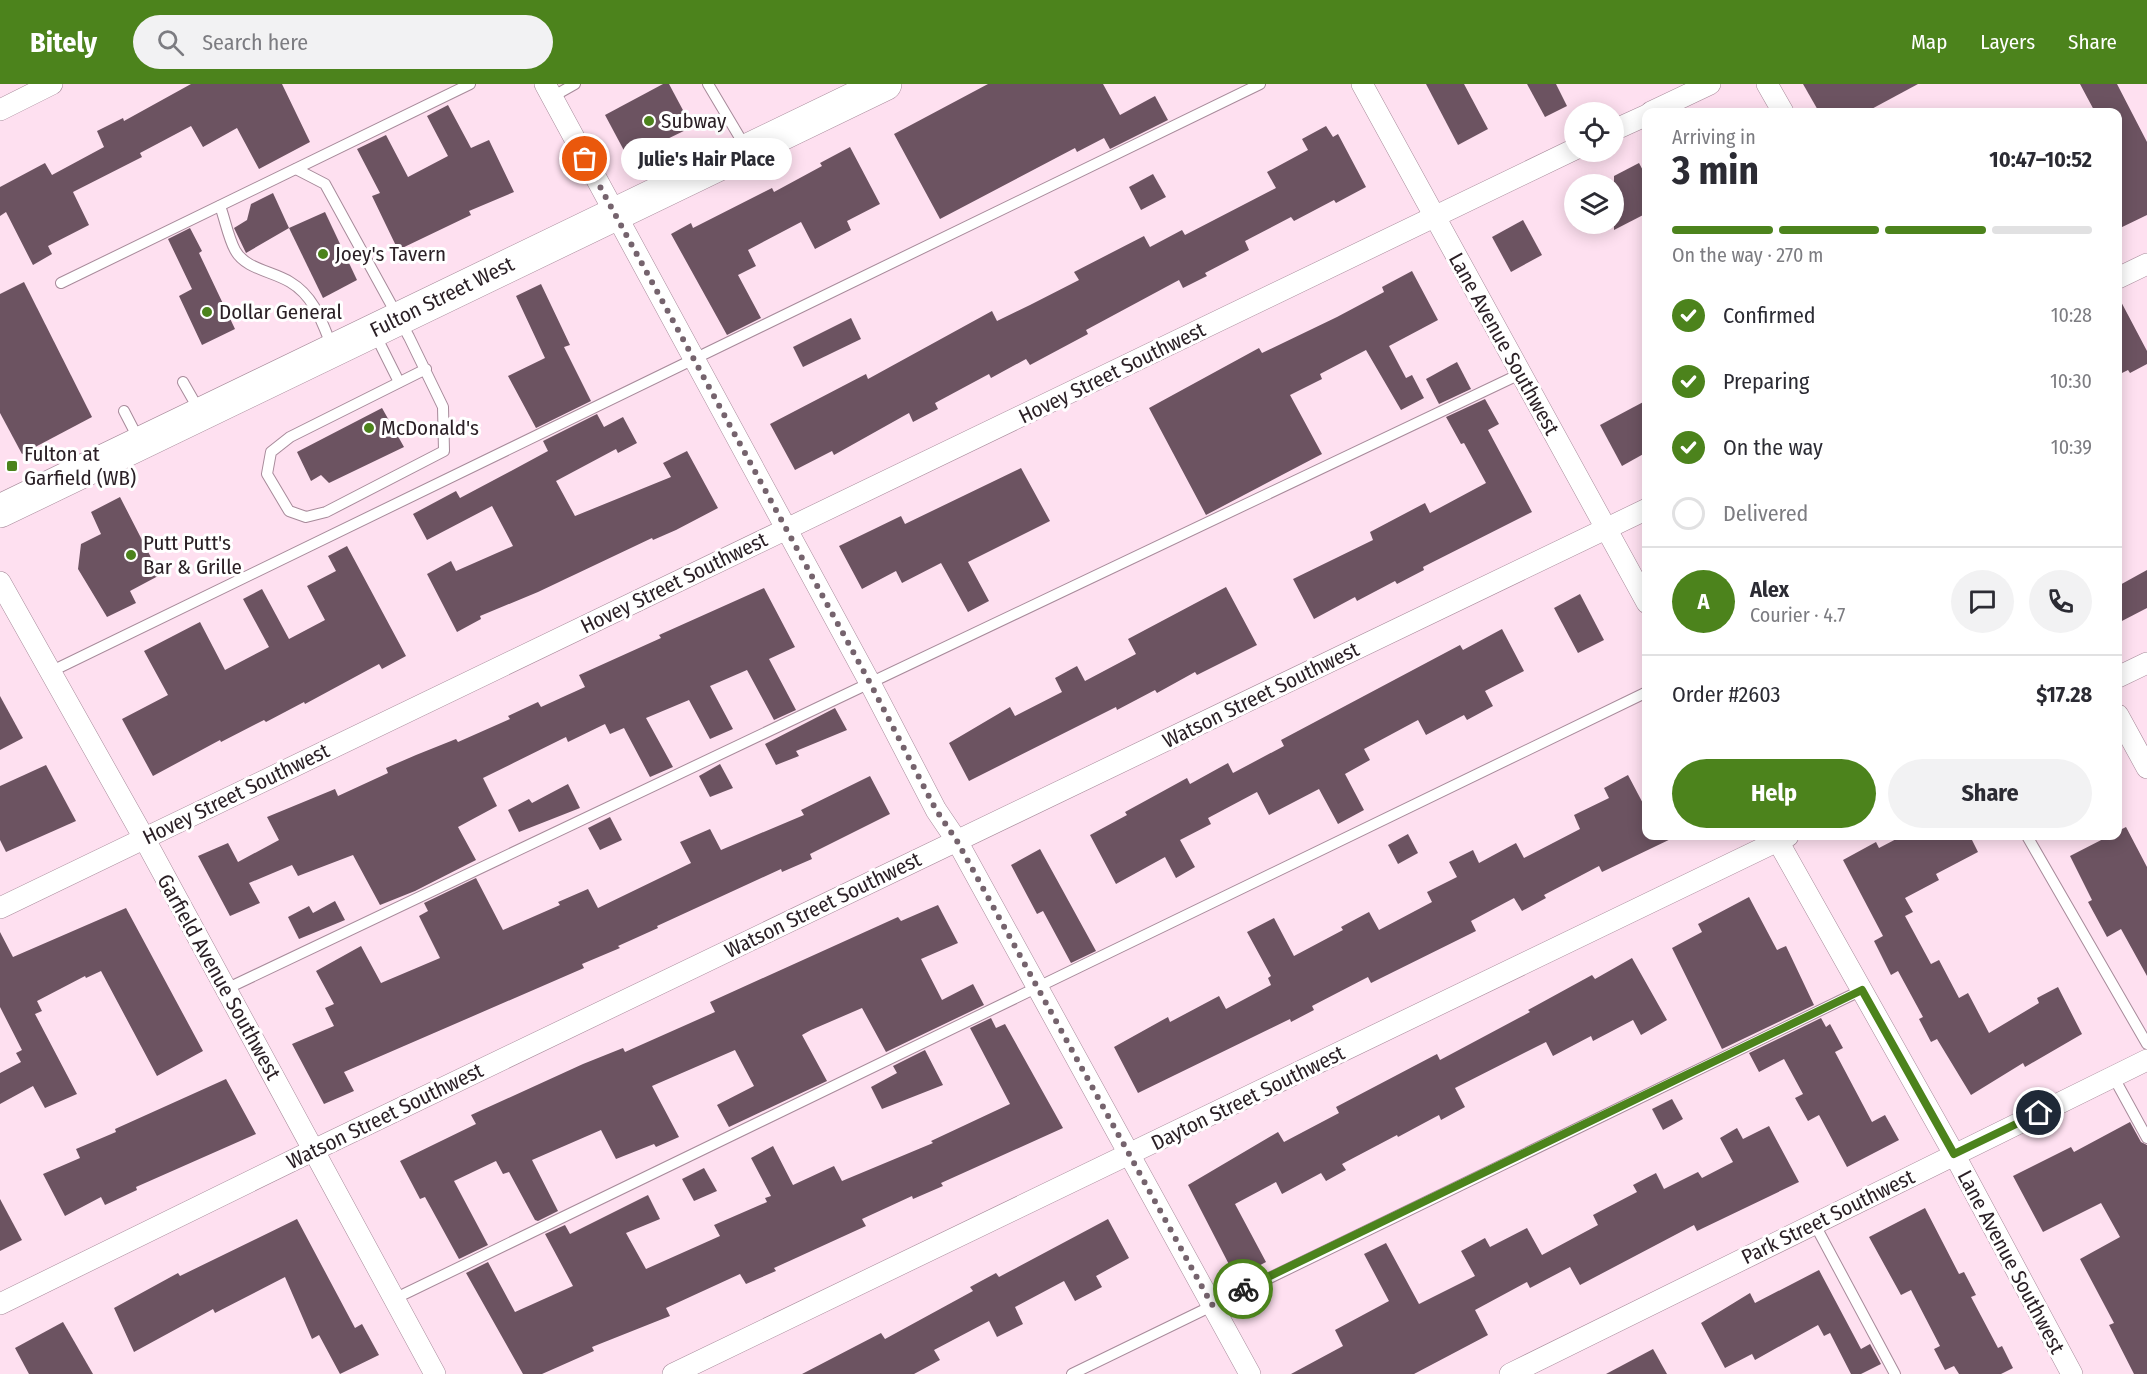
<!DOCTYPE html>
<html lang="en">
<head>
<meta charset="utf-8">
<style>
  :root { --surface:#fff; --page:#f2f2f3; --text:#2b2b33; --muted:#7c7c81; --line:#e1e1e2; --accent:#4c831c }
  body { margin:0; font-family:"Fira Sans Condensed",sans-serif; background:var(--page); color:var(--text); height:100vh; display:flex; flex-direction:column; font-size:22px; white-space:nowrap }
  * { box-sizing:border-box; margin:0 }
  p { font-size:20px; color:var(--muted) }
  .icon { flex:none; width:33px; height:33px; fill:none; stroke:currentColor; stroke-width:2; stroke-linecap:round; stroke-linejoin:round }
  .map { position:relative; flex:1; overflow:hidden }
  .details { position:absolute; left:1642px; top:24px; width:480px; height:732px; display:flex; flex-direction:column; background:var(--surface); border-radius:12px; box-shadow:0 3px 15px #0003 }
  .details>* { flex:none }
  .fabs { position:absolute; left:1564px; top:18px; display:grid; gap:12px }
  .fabs a { display:grid; place-items:center; width:60px; height:60px; border-radius:50%; background:var(--surface); box-shadow:0 3px 15px #0003; font-size:30px }
  .pin { position:absolute; display:grid; place-items:center; width:51px; height:51px; color:#fff; margin:-26px; border:3px solid #fff; border-radius:50%; box-shadow:0 2px 6px #0007 }
  .courier { position:absolute; display:grid; place-items:center; width:60px; height:60px; margin:-30px; border:4px solid #4c831c; border-radius:50%; background:#fff; color:#222; box-shadow:0 2px 8px #0007 }
  .bubble { position:absolute; height:42px; border-radius:21px; background:var(--surface); box-shadow:0 3px 15px #0003; font-size:20px; font-weight:700; line-height:42px; text-align:center }
  .summary em { font-style:normal; font-weight:700 }
  .summary div { display:flex; flex-direction:column-reverse }
  .summary { display:flex; align-items:center; justify-content:space-between; height:102px; padding:0 30px }
  h1 { font-size:39px; font-weight:700; line-height:45px }
  .bar { display:grid; grid-template-columns:repeat(4,1fr); gap:9px 6px; align-content:center; height:72px; padding:0 30px }
  .bar i { height:8px; border-radius:4px; background:var(--line) }
  .bar .selected { background:var(--accent) }
  .bar p { grid-column:span 4 }
  .line { display:flex; align-items:center; gap:15px; padding:0 30px; border-top:2px solid var(--line) }
  .line div { flex:1 }
  .round { display:grid; place-items:center; flex:none; width:63px; height:63px; border-radius:32px; background:var(--page) }
  ol { padding:0 30px; list-style:none }
  li { display:flex; align-items:center; gap:18px; height:66px }
  li p { margin-inline-start:auto }
  li .icon { padding:6px; border-radius:50%; background:var(--accent); color:#fff; stroke-width:4 }
  li:last-child { color:var(--muted) }
  li i { width:33px; height:33px; border:3px solid var(--line); border-radius:50% }
  .button { display:flex; gap:12px; margin-top:auto; padding:12px 30px }
  .button a { flex:1; height:69px; border-radius:36px; background:var(--accent); color:#fff; font-size:24px; font-weight:700; line-height:69px; text-align:center }
  .button a+a { background:var(--page); color:var(--text) }
  header { display:flex; align-items:center; gap:36px; box-sizing:border-box; height:84px; padding:0 30px; background:var(--accent); color:#fff }
  header strong { font-size:28px }
  nav { display:flex; gap:33px; margin-inline-start:auto; font-size:21px }
  .search { width:420px; height:54px; background:var(--page); display:flex; align-items:center; gap:15px; box-sizing:border-box; padding:0 21px; border-radius:33px; color:var(--muted); font-size:22px }
  .map>svg:first-child { display:block }
</style>
</head>
<body>
<header>
<strong>Bitely</strong>
<div class="search"><svg class="icon" aria-label="search" viewBox="0 0 24 24"><circle cx="10" cy="10" r="6"/><path d="M15 15l6 6"/></svg>Search here</div>
<nav><a>Map</a><a>Layers</a><a>Share</a></nav>
</header>
<div class="map">
<svg width="2147" height="1290" viewBox="0 0 2147 1290">
  <rect width="100%" height="100%" fill="#fee0f0"/>
  <g fill="#6c5361">
    <path d="M191,0h91l28,58 -51,27 -22,-41 -34,19 -12,-21 -51,27 2,4 -69,35 16,33 -41,21 4,8 -19,11 -27,-53 -6,4v-29l45,-24 7,12 52,-28 -7,-16 26,-13 1,3z"/>
    <path d="M663,0h6l23,43 -64,31 -23,-43z"/>
    <path d="M988,0h115l17,31 35,-19 13,24 -58,29 -6,-11 -27,14 -2,-4 -135,71 -46,-85z"/>
    <path d="M1426,0h38l24,45 -30,16z"/>
    <path d="M1527,0h29l11,22 -22,11z"/>
    <path d="M1803,0h115l-52,28h-47z"/>
    <path d="M2080,0h37l30,58v73l-29,14v-117h-23z"/>
    <path d="M448,21l23,43 18,-8 25,52 -45,19 2,4 -73,35 -26,-54 8,-3 -23,-44 29,-14 22,42 40,-21 -21,-40z"/>
    <path d="M1326,42l7,11 5,-3 28,53 -30,16 -2,-3 -40,21 -3,-4 -46,24 4,9 -44,23 2,3 -24,12 -4,-8 -93,50 2,4 -58,31 -4,-6 -35,19 -2,-4 -54,29 3,6 -25,13 -4,-9 -75,42 -2,-4 -37,19 -25,-46 96,-50 2,5 124,-68 5,10 33,-16 49,-25 -5,-8 70,-36 6,11 32,-17 3,5 91,-47 -9,-16 41,-22 -6,-11z"/>
    <path d="M850,63l30,57 -33,17 4,9 -36,19 -14,-27 -53,28 8,16 -18,9 23,43 -34,17 -56,-101 20,-11 2,5 79,-40 2,4 48,-26 -2,-3z"/>
    <path d="M1639,79l8,15v35l-33,17v-54z"/>
    <path d="M1153,90l13,23 -25,13 -12,-23z"/>
    <path d="M273,109l16,35 -43,25 -12,-25 13,-8 4,-16z"/>
    <path d="M325,128l32,68 -34,18 -34,-70z"/>
    <path d="M1523,136l19,35 -31,17 -19,-35z"/>
    <path d="M190,144l12,23 -3,2 36,76 -33,16 -23,-49 13,-7 -24,-50z"/>
    <path d="M1412,187l26,49 -49,26 17,32 6,-3 12,23 -23,12 -35,-60 -46,24 2,5 -32,16 32,59 -116,61 -57,-107 110,-60 3,5 75,-36 47,-25 -2,-5z"/>
    <path d="M24,198l68,135 -70,37 -22,-41v-119z"/>
    <path d="M541,200l29,61 -6,2 27,54 -55,27 -28,-52 37,-18 -29,-62z"/>
    <path d="M2118,212l29,55v13l-17,9 -2,-3 -10,5z"/>
    <path d="M851,234l10,21 -58,28 -10,-20z"/>
    <path d="M1457,278l14,27 -32,15 -13,-25z"/>
    <path d="M1485,315l14,25 -11,6 44,82 -109,55 1,3 -27,14 -2,-3 -38,20 -2,-4 -41,22 -21,-40 80,-39 -3,-8 55,-29 5,10 56,-30 -22,-40 -3,1 -15,-27z"/>
    <path d="M1647,316v52l-25,14 -22,-41z"/>
    <path d="M382,324l22,39 -75,36 -8,-8 -10,6 -14,-29z"/>
    <path d="M597,330l7,13 19,-10 14,26 -19,10 -2,-4 -60,32 19,35 96,-39 -8,-14 24,-12 31,57 -42,22 -23,10 -1,-2 -114,54 -58,24 1,3 -24,13 -30,-58 24,-13 5,10 57,-25 -21,-40 -65,34 -14,-26 43,-23 4,7 51,-27 37,-20 -5,-10z"/>
    <path d="M1021,384l29,53 -82,41 21,39 -21,11 -27,-49 -39,20 -6,-12 -34,18 -23,-43 62,-30 4,8z"/>
    <path d="M120,413l40,78 -30,16 6,12 -29,14 -29,-48 3,-25 20,-10 -10,-22z"/>
    <path d="M347,462l59,110 -24,13 -3,-5 -74,40 -1,-2 -38,20 -2,-2 -43,22 -1,-2 -67,36 -31,-57 46,-24 -24,-44 56,-29 25,48 44,-23 -26,-48 19,-10 27,50 36,-19 -18,-34 29,-15 -8,-15z"/>
    <path d="M2147,486v38l-29,15v-37z"/>
    <path d="M1226,503l31,58 -60,30 -2,-3 -38,21 -2,-3 -38,20 -1,-3 -147,74 -20,-38 61,-36 5,9 47,-24 -7,-14 22,-12 8,15 51,-27 -8,-15z"/>
    <path d="M764,504l31,59 -26,12 27,51 -22,10 -27,-50 -37,16 23,43 -23,10 -21,-39 -43,18 27,49 -23,10 -26,-49 -14,6 -5,-10 -37,18 -2,-5 -83,41 14,28 -39,21 18,33 -61,31 -35,14 -27,-50 -55,21 -6,-11 -43,18 11,20 -30,13 -32,-60 30,-13 10,19 41,-22 -12,-23 68,-28 3,7 50,-23 -2,-5 30,-13 40,-16 2,3 52,-23 -2,-3 30,-14 3,5 44,-20 -6,-12 82,-37 -2,-3z"/>
    <path d="M1580,510l24,46 -26,13 -24,-45z"/>
    <path d="M1502,545l22,42 -39,20 8,15 -26,14 -3,-5 -38,20 -8,-15 -54,29 6,11 -25,14 19,36 -26,14 -19,-35 -50,26 -12,-23 -49,26 3,6 -31,16 15,27 -19,11 -11,-21 -49,27 -26,-49 37,-20 -2,-3 62,-34 3,6 38,-21 5,10 51,-27 -3,-6 179,-95 3,5z"/>
    <path d="M0,612l23,42 -23,12z"/>
    <path d="M835,624l12,22 -51,21 3,5 -23,9 -11,-21z"/>
    <path d="M720,680l13,24 -23,9 -11,-21z"/>
    <path d="M46,681l30,56 -70,31 -6,-12v-54z"/>
    <path d="M1628,691l19,36v25h30l-75,36 -3,-6 -55,29 2,3 -24,13 -8,-13 -43,23 5,10 -105,52 -3,-6 -56,29 2,4 -23,12 -1,-3 -152,74 -24,-46 54,-30 2,5 49,-26 7,13 45,-24 -3,-7 3,-2 -24,-44 27,-14 20,38 49,-26 -2,-3 28,-15 10,18 53,-28 -5,-10 30,-15 -8,-15 24,-12 6,13 37,-20 8,15 56,-29 -6,-14 35,-17 -5,-10z"/>
    <path d="M870,692l20,38 -80,40 2,5 -30,13 -1,-3 -124,57 1,2 -40,18 2,2 -38,16 2,4 -240,104 10,19 -30,13 -32,-60 42,-18 -9,-18 9,-4 -18,-33 45,-25 20,37 59,-25 -21,-42 9,-5 -4,-8 52,-25 27,52 57,-25 -2,-3 30,-13 10,19 93,-45 -11,-21 30,-13 11,21 83,-35 -3,-5z"/>
    <path d="M568,700l12,24 -61,24 -11,-22 21,-11 3,4z"/>
    <path d="M610,733l12,23 -22,10 -12,-22z"/>
    <path d="M2126,743l21,40v109l-26,-47 -14,8 -19,-35 4,-2 -22,-44 39,-20h9v-5z"/>
    <path d="M1408,750l10,19 -20,11 -10,-19z"/>
    <path d="M1902,752h68l8,16 -42,22 3,6 -34,18 8,14 -8,4 26,48 8,-4 20,38 9,-5 21,40 50,-30 -2,-5 21,-11 24,47 -57,33 -2,-4 -52,32 -34,-56 -6,3 -12,-23 4,-2 -25,-46 -7,4 -17,-34 9,-5 -40,-76 33,-18 3,6z"/>
    <path d="M1040,765l56,102 -25,12 -28,-52 -6,3 -26,-49z"/>
    <path d="M1749,813l28,53 9,-4 28,59 -92,44 -50,-101 30,-16 -4,-8z"/>
    <path d="M335,817l10,19 -46,19 -11,-22 21,-11 4,7z"/>
    <path d="M938,821l20,38 -37,16 21,41 31,-16 11,21 -98,47 -24,-44 -51,22 -9,5 25,46 -98,46 -12,-22 37,-19 -19,-36 -83,36 27,51 -23,10 -2,-3 -38,15 -15,-29 -69,30 26,51 -20,10 -3,-1 -26,-48 -6,2 -7,-13 -42,20 34,64 -29,14 -34,-62 -5,2 -20,-38 76,-37 -5,-9 112,-51 40,-16 2,4 90,-40 -5,-10 188,-85 3,4z"/>
    <path d="M126,824l77,143 -46,25 -56,-105 -15,7 -1,-2 -48,25 5,10 -7,3 42,80 -32,14 -12,-22 -33,18v-31l21,-11 -5,-9 6,-3 -22,-43v-75l13,25z"/>
    <path d="M1632,874l35,62 -26,15 -8,-15 -40,21 -2,-5 -38,20 -7,-14 -91,46 10,19 -24,13 -2,-5 -41,22 -1,-2 -55,29 4,6 -20,11 -5,-8 -39,21 -6,-12 -41,22 31,58 -30,16 -48,-93 90,-53 6,10 55,-29 -3,-6 101,-53 3,6 90,-48 -2,-2 64,-35 3,4z"/>
    <path d="M991,934l5,10 9,-4 58,104 -122,55 2,3 -30,13 -1,-3 -50,23 4,7 -92,42 2,3 -30,13 -6,-10 -74,34 4,8 -78,31 2,4 -52,23h-19l-57,-101 22,-11 27,50 58,-26 -28,-52 20,-9 5,9 78,-39 12,24 -34,14 20,36 74,-33 -6,-11 53,-23 -2,-4 6,-2 -20,-38 22,-12 20,39 41,-19 8,15 91,-38 -2,-2 79,-37 -40,-76z"/>
    <path d="M1821,934l5,9 4,-3 13,24 -8,4 37,70 13,-7 14,25 -52,27 -28,-52 -11,6 -13,-23 8,-4 -19,-35 -25,13 -10,-19z"/>
    <path d="M925,966l18,35 -61,24 -11,-22 26,-14 -4,-7z"/>
    <path d="M226,995l30,55 -120,53 1,3 -32,15 -4,-8 -36,19 -22,-42 37,-16 -4,-9 40,-17 -1,-3z"/>
    <path d="M1672,1015l11,20 -20,11 -11,-21z"/>
    <path d="M2130,1038l11,20 6,3v229h-13l-25,-49 5,-2 -34,-64 40,-22 -19,-34 -58,29 -30,-56 58,-29 3,5z"/>
    <path d="M1769,1042l30,56 -102,49 -3,-6 -114,60 -10,-18 -40,21 -3,-6 -52,28 13,25 -74,39h-123l52,-28 -8,-16 54,-29 -25,-47 22,-11 33,61 56,-28 -14,-25 24,-13 5,9 37,-19 15,27 56,-30 -5,-10 44,-23 -4,-7 23,-12 8,16 34,-17 4,6 31,-16 -13,-24 17,-10 6,11z"/>
    <path d="M704,1084l13,23 -23,10 -12,-22z"/>
    <path d="M0,1115l22,41 -22,11z"/>
    <path d="M1925,1124l34,66 5,-2 12,23 -5,2 27,51 4,-2 11,22 -12,6h-42l-5,-8 -9,4 -11,-21 6,-3 -29,-56 -10,5 -32,-58z"/>
    <path d="M297,1135l58,109 7,-4 17,31 -39,19 -21,-39 -7,4 -27,-62 -70,36 -2,-4 -79,43 -20,-44 64,-35 2,3z"/>
    <path d="M1108,1135l21,39 -33,18 6,11 -27,14 -11,-20 -49,26 8,17 -26,13 -8,-16 -55,29 6,10 -26,14h-112l79,-41 4,6 88,-48 -3,-4 26,-14 3,4z"/>
    <path d="M1819,1186l42,79 9,-5 11,20 -20,10h-10l-21,-41 -6,3 -6,-11 -63,35 -3,-6 -27,14 -24,-45 49,-30 5,10z"/>
    <path d="M63,1238l30,52h-64l-14,-26z"/>
    <path d="M1653,1265l14,25h-61z"/>
  </g>
  <g fill="none" stroke-linecap="round" stroke-linejoin="round">
    <g stroke="#a78a9a" stroke-width="12">
      <g id="lane">
        <path d="M708,0l38,64"/>
        <path d="M552,13l23,-13"/>
        <path d="M296,85l29,15 84,153 34,70 1,44 -118,61 -20,5 -17,-6 -22,-37 4,-22 19,-15 136,-68"/>
        <path d="M220,122c5,13 8,31 15,44 10,19 37,21 55,32 24,14 32,40 42,65"/>
        <path d="M61,199l409,-199"/>
        <path d="M375,250l24,48"/>
        <path d="M183,298l16,28"/>
        <path d="M124,327l15,29"/>
        <path d="M50,588l1210,-588"/>
        <path d="M2027,752l120,208"/>
        <path d="M226,905l1294,-615"/>
        <path d="M2113,992l34,62"/>
        <path d="M1814,1139l81,151"/>
        <path d="M394,1215l1253,-607"/>
        <path d="M1072,1290l790,-384"/>
      </g>
    </g>
    <g stroke="#a78a9a" stroke-width="22">
      <g id="street">
        <path d="M545,0l325,599 66,127 21,31 293,533"/>
        <path d="M1362,0l285,519"/>
        <path d="M1767,0l16,28"/>
        <path d="M0,26l52,-26"/>
        <path d="M1651,28l59,-28"/>
        <path d="M1614,46l33,-15"/>
        <path d="M2118,194l29,-14"/>
        <path d="M0,498l144,256 291,536"/>
        <path d="M2118,593l29,-14"/>
        <path d="M2118,631l29,53"/>
        <path d="M1775,752l179,318 118,220"/>
        <path d="M0,824l1575,-759"/>
        <path d="M0,1220l314,-154 1333,-641"/>
        <path d="M673,1290l1115,-538"/>
        <path d="M1510,1290l637,-314"/>
      </g>
    </g>
    <g stroke="#a78a9a" stroke-width="34">
      <path id="primary" d="M0,427l885,-427"/>
    </g>
    <use href="#lane" stroke="#fff" stroke-width="10"/>
    <use href="#street" stroke="#fff" stroke-width="21"/>
    <use href="#primary" stroke="#fff" stroke-width="33"/>
  </g>
  <g fill="none" stroke-linecap="round" stroke-linejoin="round">
    <path stroke="#75636d" stroke-width="6" stroke-dasharray="0 10.8" d="M585,75l285,524 66,127 21,31 255,464 31,-16"/>
    <path stroke="#4c831c" stroke-width="8" d="M1243,1205l619,-299 92,164 85,-41"/>
  </g>
  <g fill="#4c831c" stroke="#fff" stroke-width="2">
    <circle cx="649" cy="37" r="6"/>
    <circle cx="323" cy="170" r="6"/>
    <circle cx="207" cy="228" r="6"/>
    <circle cx="369" cy="344" r="6"/>
    <rect x="6" y="376" width="12" height="12" rx="3"/>
    <circle cx="131" cy="471" r="6"/>
  </g>
  <g text-anchor="middle" dominant-baseline="central" stroke-width="6" stroke-linejoin="round" paint-order="stroke">
    <g font-size="21" fill="#2b2026" stroke="#fff" text-anchor="start">
      <text x="661" y="37">Subway</text>
      <text x="335" y="170">Joey's Tavern</text>
      <text x="219" y="228">Dollar General</text>
      <text x="381" y="344">McDonald's</text>
      <text x="24" y="370">Fulton at<tspan x="24" dy="24">Garfield (WB)</tspan></text>
      <text x="143" y="459">Putt Putt's<tspan x="143" dy="24">Bar &amp; Grille</tspan></text>
    </g>
    <g font-size="21" fill="#2b2026" stroke="#fff">
      <text transform="translate(442 213) rotate(-26)">Fulton Street West</text>
      <text transform="translate(1504 260) rotate(61)">Lane Avenue Southwest</text>
      <text transform="translate(1112 289) rotate(-26)">Hovey Street Southwest</text>
      <text transform="translate(674 499) rotate(-26)">Hovey Street Southwest</text>
      <text transform="translate(1261 611) rotate(-26)">Watson Street Southwest</text>
      <text transform="translate(236 710) rotate(-26)">Hovey Street Southwest</text>
      <text transform="translate(823 821) rotate(-26)">Watson Street Southwest</text>
      <text transform="translate(219 893) rotate(61)">Garfield Avenue Southwest</text>
      <text transform="translate(1248 1014) rotate(-26)">Dayton Street Southwest</text>
      <text transform="translate(385 1032) rotate(-26)">Watson Street Southwest</text>
      <text transform="translate(1828 1133) rotate(-26)">Park Street Southwest</text>
      <text transform="translate(2011 1178) rotate(62)">Lane Avenue Southwest</text>
    </g>
  </g>
</svg>
<div class="fabs">
<a><svg class="icon" aria-label="locate" viewBox="0 0 24 24"><circle cx="12" cy="12" r="6"/><path d="M12 2v4M12 18v4M2 12h4M18 12h4"/></svg></a>
<a><svg class="icon" aria-label="layers" viewBox="0 0 24 24"><path d="M12 4l9 5-9 5-9-5zM3 14l9 5 9-5"/></svg></a>
</div>
<div class="pin" style="left:585px;top:75px;background:#ea580c"><svg class="icon" aria-label="bag" viewBox="0 0 24 24"><path d="M5 8h14l-1 12H6zM9 8a3 3 0 0 1 6 0"/></svg></div>
<div class="pin" style="left:2039px;top:1029px;background:#1f2937"><svg class="icon" aria-label="home" viewBox="0 0 24 24"><path d="M3 11l9-7 9 7M6 9v11h12V9"/></svg></div>
<div class="courier" style="left:1243px;top:1205px"><svg class="icon" aria-label="bike" viewBox="0 0 24 24"><circle cx="6" cy="16" r="4"/><circle cx="18" cy="16" r="4"/><path d="M6 16l4-8h5l3 8M10 8l3 8H6M13 5h3"/></svg></div>
<div class="bubble" style="left:621px;top:54px;width:171px">Julie's Hair Place</div>
<section class="details">
<div class="summary"><div><h1>3 min</h1><p>Arriving in</p></div><em>10:47–10:52</em></div>
<div class="bar"><i class="selected"></i><i class="selected"></i><i class="selected"></i><i></i><p>On the way · 270 m</p></div>
<ol>
<li><svg class="icon" aria-label="check" viewBox="0 0 24 24"><path d="M5 12l5 5 9-10"/></svg>Confirmed<p>10:28</p></li>
<li><svg class="icon" aria-label="check" viewBox="0 0 24 24"><path d="M5 12l5 5 9-10"/></svg>Preparing<p>10:30</p></li>
<li><svg class="icon" aria-label="check" viewBox="0 0 24 24"><path d="M5 12l5 5 9-10"/></svg>On the way<p>10:39</p></li>
<li><i></i>Delivered</li>
</ol>
<div class="line" style="height:108px"><b class="round" style="background:var(--accent);color:#fff">A</b><div><b>Alex</b><p>Courier · 4.7</p></div><a class="round"><svg class="icon" aria-label="chat" viewBox="0 0 24 24"><path d="M4 5h16v11H9l-5 4z"/></svg></a><a class="round"><svg class="icon" aria-label="phone" viewBox="0 0 24 24"><path d="M5 4h4l2 5-3 2q2 4 5 5l2-3 5 2v4C11 20 4 13 5 4z"/></svg></a></div>
<div class="line" style="height:78px"><div>Order #2603</div><b>$17.28</b></div>
<div class="button"><a>Help</a><a>Share</a></div>
</section>
</div>
</body>
</html>
